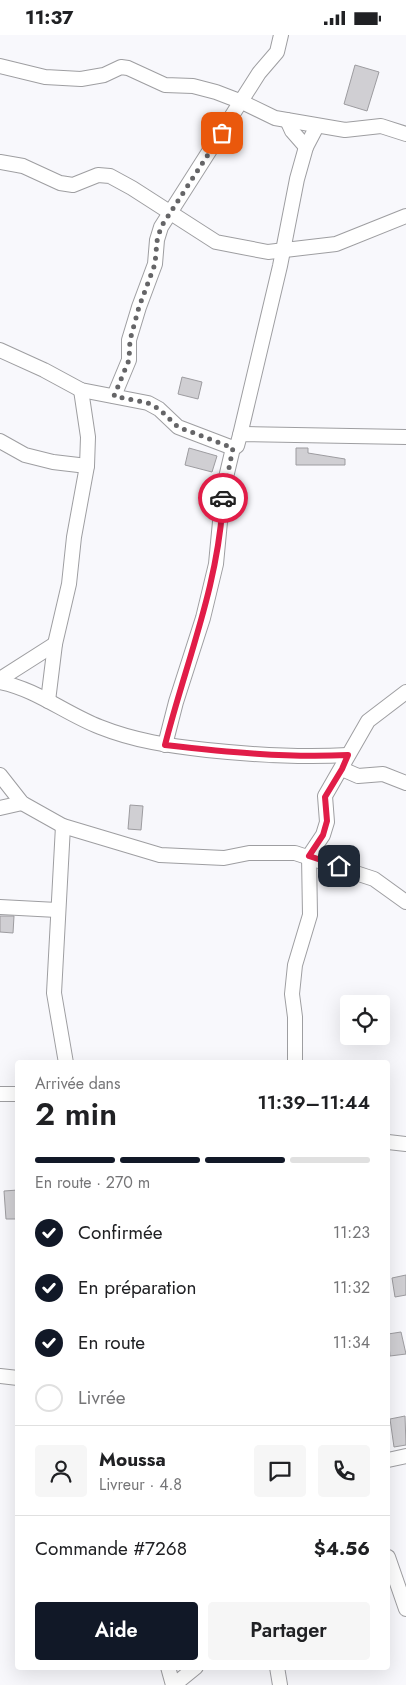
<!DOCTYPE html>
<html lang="fr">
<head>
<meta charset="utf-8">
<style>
  :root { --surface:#fff; --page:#f6f6f6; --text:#202124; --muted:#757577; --line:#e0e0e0; --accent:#111827 }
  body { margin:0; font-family:Jost,sans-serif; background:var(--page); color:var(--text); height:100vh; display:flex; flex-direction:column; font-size:19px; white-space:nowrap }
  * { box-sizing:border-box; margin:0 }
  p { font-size:16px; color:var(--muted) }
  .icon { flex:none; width:28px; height:28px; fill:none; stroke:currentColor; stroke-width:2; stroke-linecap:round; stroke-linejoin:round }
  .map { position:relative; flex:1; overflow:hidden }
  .panel { position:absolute; left:15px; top:1025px; width:375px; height:610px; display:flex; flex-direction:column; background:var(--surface); border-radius:5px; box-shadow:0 5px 20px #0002 }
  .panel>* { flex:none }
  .fabs { position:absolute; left:340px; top:960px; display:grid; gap:10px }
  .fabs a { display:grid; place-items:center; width:50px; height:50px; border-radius:5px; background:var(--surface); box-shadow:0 5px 20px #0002; font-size:25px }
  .pin { position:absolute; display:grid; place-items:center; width:42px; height:42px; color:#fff; margin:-21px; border-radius:10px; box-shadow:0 2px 8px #0006 }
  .courier { position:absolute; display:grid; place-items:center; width:50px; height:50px; margin:-25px; border:4px solid #e11d48; border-radius:50%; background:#fff; color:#222; box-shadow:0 1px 6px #0007 }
  .summary em { font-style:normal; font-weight:600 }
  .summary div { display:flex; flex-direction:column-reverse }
  .summary { display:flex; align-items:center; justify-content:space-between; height:85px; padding:0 20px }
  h1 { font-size:32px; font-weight:600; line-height:38px }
  .bar { display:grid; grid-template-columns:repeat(4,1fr); gap:8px 5px; align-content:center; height:60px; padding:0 20px }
  .bar i { height:6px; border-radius:4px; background:var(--line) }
  .bar .on { background:var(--accent) }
  .bar p { grid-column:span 4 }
  .line { display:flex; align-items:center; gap:12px; padding:0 20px; border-top:1px solid var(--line) }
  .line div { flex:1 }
  .round { display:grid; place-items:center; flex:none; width:52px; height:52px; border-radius:5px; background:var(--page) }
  ol { padding:0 20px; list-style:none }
  li { display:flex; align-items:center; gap:15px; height:55px }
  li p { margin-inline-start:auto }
  li .icon { padding:5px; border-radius:50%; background:var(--accent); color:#fff; stroke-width:4 }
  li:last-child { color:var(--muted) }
  li i { width:28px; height:28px; border:2px solid var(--line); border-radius:50% }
  .button { display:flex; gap:10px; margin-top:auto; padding:10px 20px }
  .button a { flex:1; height:58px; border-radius:5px; background:var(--accent); color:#fff; font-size:20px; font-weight:600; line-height:58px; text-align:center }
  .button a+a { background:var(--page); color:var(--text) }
  .status { display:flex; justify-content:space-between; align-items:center; height:35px; padding:0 25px; background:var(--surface); direction:ltr }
  .status svg { height:14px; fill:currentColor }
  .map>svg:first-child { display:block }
</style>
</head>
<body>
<div class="status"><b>11:37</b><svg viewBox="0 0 49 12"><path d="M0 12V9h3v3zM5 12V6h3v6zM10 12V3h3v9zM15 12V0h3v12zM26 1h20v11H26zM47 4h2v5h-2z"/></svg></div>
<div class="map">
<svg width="406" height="1650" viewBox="0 0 406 1650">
  <rect width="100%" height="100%" fill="#f8f8fc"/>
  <g fill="#d0cfd3" stroke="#9d9ca0">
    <path d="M355,30l24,7 -12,39 -23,-7z"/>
    <path d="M182,342l20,5 -4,17 -20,-5z"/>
    <path d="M189,413l28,8 -5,16 -27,-7z"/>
    <path d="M296,413h12v5l37,6v6h-49z"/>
    <path d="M130,770l13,1 -2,24 -13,-1z"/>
    <path d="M0,881h14l-1,17 -13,-1z"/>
    <path d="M18,1155v29h-12l-2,-28z"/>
    <path d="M406,1240v20l-11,2 -3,-19z"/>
    <path d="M401,1297l5,22 -16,2 -2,-22z"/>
    <path d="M405,1381l1,29 -12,2 -4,-28z"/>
  </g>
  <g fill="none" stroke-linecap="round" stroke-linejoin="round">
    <g stroke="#9e9ea1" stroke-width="16">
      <g id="street">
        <path d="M0,31l45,11 36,2 23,-4 17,-8 7,1 37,17 28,1 23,6 26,10 33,16 70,12 36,-4 25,8"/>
        <path d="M287,85l5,11 14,16"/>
        <path d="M0,127l23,4 37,17 13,2 25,-10 12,1 22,12 84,54 52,10 68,-8 70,-28"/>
        <path d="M0,315l44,20 37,20 67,13 11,6 19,18 55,21 4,-2 3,-11 5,-1 161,3"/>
        <path d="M114,361l15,-36v-20l10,-33 16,-43 2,-24 4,-13 98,-154 18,-21 4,-17"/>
        <path d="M240,400l40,-169 17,-87 9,-32 11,-21"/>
        <path d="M0,406l25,14 28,7 34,4"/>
        <path d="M0,644l55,-35"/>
        <path d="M0,647c36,7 66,32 100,45 35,14 70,19 107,23 48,5 93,8 141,5"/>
        <path d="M48,666l7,-57 14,-60 5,-47 13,-71 1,-29 -7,-47"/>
        <path d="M165,710l11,-43 27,-84 13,-54 7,-74 10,-42"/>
        <path d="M342,734l16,7 25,-2 23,9"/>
        <path d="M0,740l22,28 41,23 97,29 64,3 25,-5h46l79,26 32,23"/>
        <path d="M0,773l22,-5"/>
        <path d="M63,791l-9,167 12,70"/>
        <path d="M0,872l57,3"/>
        <path d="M295,1028v-46l-3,-23 3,-29 15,-50 -1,-59 14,-21 4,-13 -2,-26 43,-75 38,-29"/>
        <path d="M0,1059h18"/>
        <path d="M388,1107l18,2"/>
        <path d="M0,1341l18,2"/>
        <path d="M388,1425l18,-4"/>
        <path d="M388,1522l18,52"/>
        <path d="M168,1632l5,18"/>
        <path d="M277,1632l3,18"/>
        <path d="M174,1650l22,-18"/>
      </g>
    </g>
    <use href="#street" stroke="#fff" stroke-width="14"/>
  </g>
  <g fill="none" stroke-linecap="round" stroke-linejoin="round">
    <path stroke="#656567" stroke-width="5" stroke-dasharray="0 9" d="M222,98l-61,94 -4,14 -2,23 -16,43 -9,33 -1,20 -15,36 34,7 11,6 19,18 55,21 -10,50"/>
    <path stroke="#e11d48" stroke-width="6" d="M223,463c-4,86 -37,164 -58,247 61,7 121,13 183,10l-6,14 -17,28 2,24 -4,14 -14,21 30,10"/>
  </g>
</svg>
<div class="fabs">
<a><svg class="icon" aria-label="locate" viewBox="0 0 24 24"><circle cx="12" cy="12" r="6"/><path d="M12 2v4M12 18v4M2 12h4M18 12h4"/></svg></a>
</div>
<div class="pin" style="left:222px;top:98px;background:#ea580c"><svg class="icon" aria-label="bag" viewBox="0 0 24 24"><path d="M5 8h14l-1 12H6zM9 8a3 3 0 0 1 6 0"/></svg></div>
<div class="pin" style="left:339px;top:831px;background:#1f2937"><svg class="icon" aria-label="home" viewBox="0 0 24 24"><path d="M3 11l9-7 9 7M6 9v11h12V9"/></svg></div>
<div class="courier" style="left:223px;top:463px"><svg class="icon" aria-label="car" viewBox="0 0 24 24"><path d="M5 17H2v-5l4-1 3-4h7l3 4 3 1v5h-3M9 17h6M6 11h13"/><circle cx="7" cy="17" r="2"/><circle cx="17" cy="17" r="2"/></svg></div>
<section class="panel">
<div class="summary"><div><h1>2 min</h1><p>Arrivée dans</p></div><em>11:39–11:44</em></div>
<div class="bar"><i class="on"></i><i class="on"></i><i class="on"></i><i></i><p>En route · 270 m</p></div>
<ol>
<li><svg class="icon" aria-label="check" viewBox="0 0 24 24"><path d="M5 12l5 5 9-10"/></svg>Confirmée<p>11:23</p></li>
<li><svg class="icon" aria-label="check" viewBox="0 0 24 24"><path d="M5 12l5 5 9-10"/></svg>En préparation<p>11:32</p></li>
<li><svg class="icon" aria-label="check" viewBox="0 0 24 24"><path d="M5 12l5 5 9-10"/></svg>En route<p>11:34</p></li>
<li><i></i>Livrée</li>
</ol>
<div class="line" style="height:90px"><a class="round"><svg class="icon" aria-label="person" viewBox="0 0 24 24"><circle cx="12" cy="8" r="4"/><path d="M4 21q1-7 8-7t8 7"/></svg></a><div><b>Moussa</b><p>Livreur · 4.8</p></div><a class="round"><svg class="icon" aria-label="chat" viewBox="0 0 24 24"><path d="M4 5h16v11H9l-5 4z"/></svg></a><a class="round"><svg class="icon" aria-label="phone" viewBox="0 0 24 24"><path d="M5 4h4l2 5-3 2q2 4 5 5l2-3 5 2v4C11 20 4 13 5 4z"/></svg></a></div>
<div class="line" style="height:65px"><div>Commande #7268</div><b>$4.56</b></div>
<div class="button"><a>Aide</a><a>Partager</a></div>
</section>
</div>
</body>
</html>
